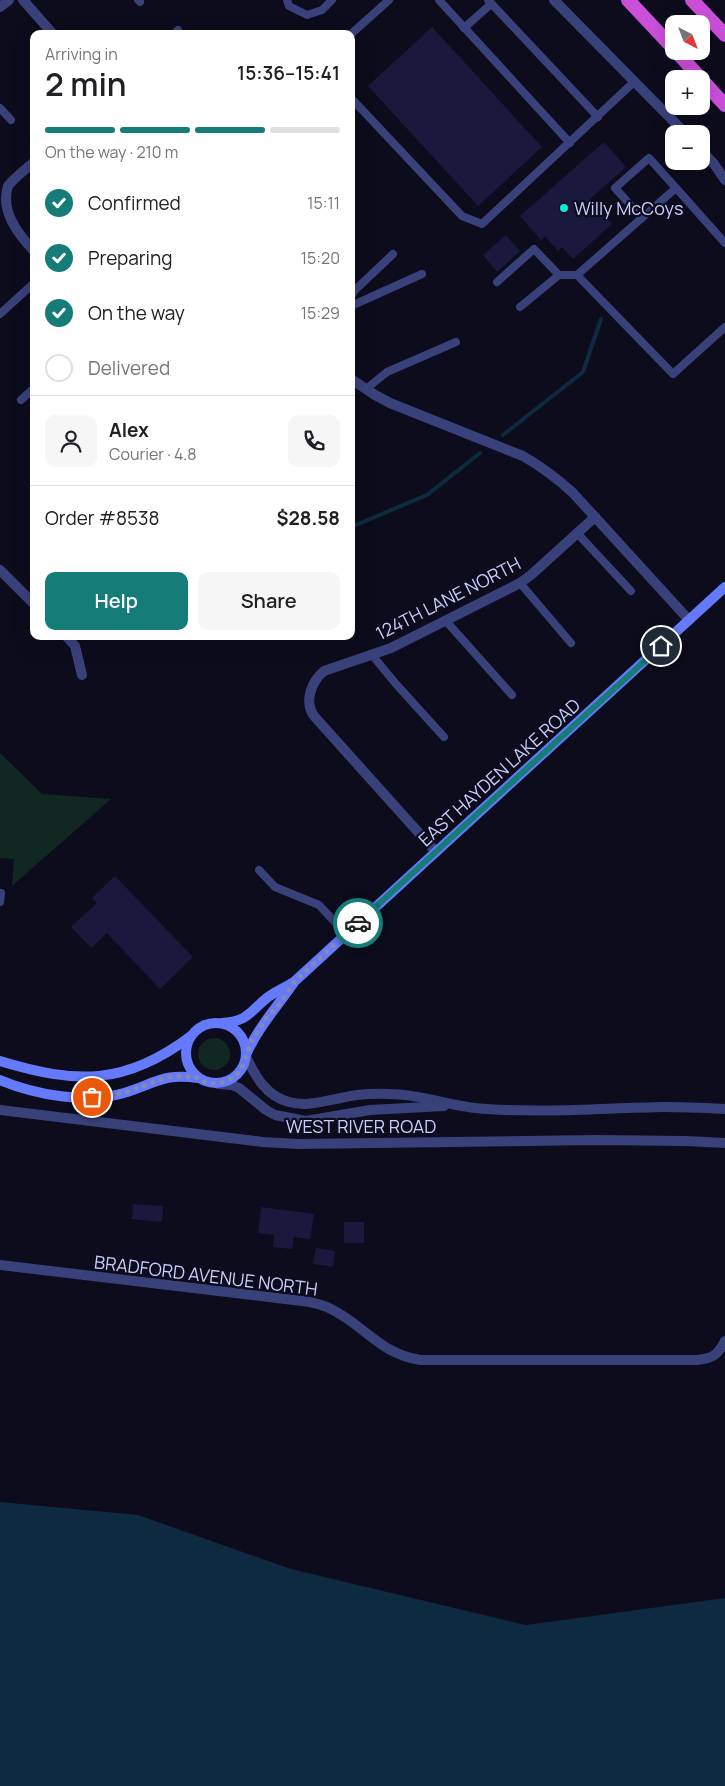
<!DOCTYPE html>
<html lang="en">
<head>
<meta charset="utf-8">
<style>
  :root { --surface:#fff; --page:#f6f6f6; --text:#202124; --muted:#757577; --line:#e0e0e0; --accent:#157c77 }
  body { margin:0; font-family:Manrope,sans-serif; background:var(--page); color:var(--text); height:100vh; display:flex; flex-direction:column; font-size:19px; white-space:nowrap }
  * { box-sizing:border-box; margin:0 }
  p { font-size:16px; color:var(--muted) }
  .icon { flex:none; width:28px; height:28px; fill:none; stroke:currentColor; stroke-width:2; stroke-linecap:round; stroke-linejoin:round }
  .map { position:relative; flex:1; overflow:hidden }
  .drawer { position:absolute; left:30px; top:30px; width:325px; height:610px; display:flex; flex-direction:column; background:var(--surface); border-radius:10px; box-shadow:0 5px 20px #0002 }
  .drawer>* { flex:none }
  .needle { width:32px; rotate:138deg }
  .fabs { position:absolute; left:665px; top:15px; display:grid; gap:10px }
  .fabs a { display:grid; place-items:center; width:45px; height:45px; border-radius:10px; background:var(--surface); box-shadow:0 5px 20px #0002; font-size:25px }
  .pin { position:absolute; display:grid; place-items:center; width:42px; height:42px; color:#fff; margin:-21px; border:2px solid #fff; border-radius:50%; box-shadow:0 1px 5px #0007 }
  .courier { position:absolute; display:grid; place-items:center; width:50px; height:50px; margin:-25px; border:4px solid #157c77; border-radius:50%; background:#fff; color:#222; box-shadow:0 1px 6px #0007 }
  .overview em { font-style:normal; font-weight:600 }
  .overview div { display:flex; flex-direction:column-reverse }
  .overview { display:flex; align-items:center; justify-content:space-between; height:85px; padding:0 15px }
  h1 { font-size:32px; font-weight:600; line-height:38px }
  .bar { display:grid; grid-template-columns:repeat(4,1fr); gap:8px 5px; align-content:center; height:60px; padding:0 15px }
  .bar i { height:6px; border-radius:4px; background:var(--line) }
  .bar .selected { background:var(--accent) }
  .bar p { grid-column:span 4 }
  .line { display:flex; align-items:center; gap:12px; padding:0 15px; border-top:1px solid var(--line) }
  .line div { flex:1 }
  .round { display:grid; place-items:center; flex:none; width:52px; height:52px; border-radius:10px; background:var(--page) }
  ol { padding:0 15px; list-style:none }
  li { display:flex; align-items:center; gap:15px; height:55px }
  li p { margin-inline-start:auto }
  li .icon { padding:5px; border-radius:50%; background:var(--accent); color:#fff; stroke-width:4 }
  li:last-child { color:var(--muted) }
  li i { width:28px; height:28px; border:2px solid var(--line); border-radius:50% }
  .button { display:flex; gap:10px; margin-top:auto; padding:10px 15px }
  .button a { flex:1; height:58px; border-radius:10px; background:var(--accent); color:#fff; font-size:20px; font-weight:600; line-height:58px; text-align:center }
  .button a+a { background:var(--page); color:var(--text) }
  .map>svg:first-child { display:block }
</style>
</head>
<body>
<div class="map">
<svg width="725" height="1786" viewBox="0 0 725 1786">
  <rect width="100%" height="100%" fill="#0c0c1d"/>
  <g fill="#102722">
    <path d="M0,753l42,41 69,5 -99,87 2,-27 -14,-1z"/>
    <circle cx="214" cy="1054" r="16"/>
  </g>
  <path fill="#0d2a40" d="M0,1502l138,13 153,54 235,56 199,-27v188h-725z"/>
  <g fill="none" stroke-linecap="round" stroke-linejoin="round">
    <g stroke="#0d2a40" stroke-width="4">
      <path d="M503,435l80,-63 18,-53"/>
      <path d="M351,527l76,-32 53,-42"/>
    </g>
  </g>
  <g fill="#1a193d">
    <path d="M432,27l110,120 -64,59 -110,-120z"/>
    <path d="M604,142l22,25 -36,32 22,25 -39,35 -11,-12 -4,4 -13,-15 -4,4 -21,-24z"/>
    <path d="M506,235l14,16 -23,21 -14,-17z"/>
    <path d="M115,876l78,81 -33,32 -53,-56 -16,15 -20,-21 26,-24 -5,-5z"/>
    <path d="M133,1204l30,2 -1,16 -30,-3z"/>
    <path d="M261,1207l53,7 -4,25 -16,-2 -2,12 -19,-2 1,-12 -16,-2z"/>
    <rect x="344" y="1222" width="20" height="21"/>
    <path d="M316,1248l19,3 -2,16 -20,-3z"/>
  </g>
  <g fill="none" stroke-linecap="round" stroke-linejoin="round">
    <g stroke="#39417b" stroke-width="8">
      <path d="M138,0l2,2"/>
      <path d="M287,0l2,6 18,9 15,-5 10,-10"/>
      <path d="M439,0l131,143"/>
      <path d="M488,0l110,117"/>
      <path d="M464,28l27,-24"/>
      <path d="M174,34l4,-4"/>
      <path d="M351,34l38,-34"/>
      <path d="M351,98l111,118 20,8 153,-143"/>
      <path d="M0,108l11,12"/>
      <path d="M642,218l-27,-30 34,-30 27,30"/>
      <path d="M725,243l-49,-55 -99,87 96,99 52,-47"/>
      <path d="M497,282l37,-33 25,26h18"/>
      <path d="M351,298l3,-7 39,-37"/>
      <path d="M351,306l71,-32"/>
      <path d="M520,307l39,-32"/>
      <path d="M0,314l34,-31"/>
      <path d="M366,389l21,-17 69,-30"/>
      <path d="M21,400l13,-12"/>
      <path d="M577,533l54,58"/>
      <path d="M520,583l51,60"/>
      <path d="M446,621l66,74"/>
      <path d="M372,655l24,29 48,53"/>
      <path d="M259,870l16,17 44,18 27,29"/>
      <path d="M0,902l1,-9"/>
    </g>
    <g stroke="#39417b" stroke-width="10">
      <path d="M23,0l30,34"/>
      <path d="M0,7l9,-7"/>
      <path d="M34,162c-9,8 -19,15 -26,24 -8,25 10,48 26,65"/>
      <path d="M351,379l24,16 15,8 133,53c19,11 35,23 50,37l116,127"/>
      <path d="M0,570l34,34"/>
      <path d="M66,636l9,10 7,29"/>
      <path d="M436,852l-122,-136c-10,-14 -3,-34 10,-45l67,-23 129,-65 11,-8 64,-58"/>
      <path d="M0,1110l263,32 36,2 297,-4 90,1 39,2"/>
      <path d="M0,1265l310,37c7,2 13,3 19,6 36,17 49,45 91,52h277c16,-2 20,-4 28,-19"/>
    </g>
    <g stroke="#39417b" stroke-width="10">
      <path d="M554,0l132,134"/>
      <path d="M701,150l13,14 11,16"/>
      <path d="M246,1057c10,20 20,39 43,45 18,5 34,-1 52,-4 16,-4 32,-5 49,-4 33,0 63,14 97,15 59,4 118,-1 177,-2 21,0 41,1 61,2"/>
      <path d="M218,1084l14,1 7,3 27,22 9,5 31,6 64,-11 74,-4"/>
    </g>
    <g stroke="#647afa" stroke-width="10">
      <circle cx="216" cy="1053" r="30"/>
      <path d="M222,1023c27,-2 27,-11 46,-26 7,-5 16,-9 24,-14"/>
      <path d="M246,1055c12,-28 32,-49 49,-74l430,-394"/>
      <path d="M0,1061c76,23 125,25 191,-25"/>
      <path d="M0,1080c36,15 86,24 124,13 32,-10 39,-20 74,-15"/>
    </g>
    <g stroke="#cc4fda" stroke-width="14">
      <path d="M628,0l46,49"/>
      <path d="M692,0l33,35"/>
      <path d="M676,51l25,28"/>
      <path d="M701,79l24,26"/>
    </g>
  </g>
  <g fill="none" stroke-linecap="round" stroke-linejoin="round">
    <path stroke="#8889af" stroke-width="5" stroke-dasharray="0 9" d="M92,1097l32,-4 43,-16 17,-1 14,2 9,5 11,1 12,-5 8,-6 5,-8 9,-25 8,-12 7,-11 11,-11 17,-25 63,-58"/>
    <path stroke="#157c77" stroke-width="6" d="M358,923l303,-277"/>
  </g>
  <circle fill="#07ecdc" stroke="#0c0c1d" stroke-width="2" cx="564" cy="208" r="5"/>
  <g text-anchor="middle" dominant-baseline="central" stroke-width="4.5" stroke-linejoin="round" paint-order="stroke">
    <g font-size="18" fill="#cacdfd" stroke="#0c0c1d" text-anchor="start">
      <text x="574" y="208">Willy McCoys</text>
    </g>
    <g font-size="18" fill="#cacdfd" stroke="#0c0c1d">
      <text transform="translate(448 598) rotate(-27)">124TH LANE NORTH</text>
      <text transform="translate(499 772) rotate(-42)">EAST HAYDEN LAKE ROAD</text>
      <text x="361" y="1126">WEST RIVER ROAD</text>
      <text transform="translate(206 1275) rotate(7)">BRADFORD AVENUE NORTH</text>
    </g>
  </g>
</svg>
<div class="fabs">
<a><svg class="needle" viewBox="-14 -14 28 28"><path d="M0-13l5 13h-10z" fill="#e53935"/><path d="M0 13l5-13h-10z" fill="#757577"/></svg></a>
<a>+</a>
<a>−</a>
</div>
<div class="pin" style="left:92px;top:1097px;background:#ea580c"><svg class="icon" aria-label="bag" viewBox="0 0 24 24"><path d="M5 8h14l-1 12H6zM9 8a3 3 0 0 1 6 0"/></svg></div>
<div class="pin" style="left:661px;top:646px;background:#1f2937"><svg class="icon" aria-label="home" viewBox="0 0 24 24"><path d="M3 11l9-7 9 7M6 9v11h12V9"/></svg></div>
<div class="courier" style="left:358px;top:923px"><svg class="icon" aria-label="car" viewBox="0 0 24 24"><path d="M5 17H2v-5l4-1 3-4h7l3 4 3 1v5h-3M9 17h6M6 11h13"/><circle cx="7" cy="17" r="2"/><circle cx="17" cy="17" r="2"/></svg></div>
<section class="drawer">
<div class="overview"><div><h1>2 min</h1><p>Arriving in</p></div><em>15:36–15:41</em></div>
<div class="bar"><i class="selected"></i><i class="selected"></i><i class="selected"></i><i></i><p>On the way · 210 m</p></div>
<ol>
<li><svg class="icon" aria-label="check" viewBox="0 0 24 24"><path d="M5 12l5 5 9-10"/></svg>Confirmed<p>15:11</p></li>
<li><svg class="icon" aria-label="check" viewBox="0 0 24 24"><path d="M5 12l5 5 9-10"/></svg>Preparing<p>15:20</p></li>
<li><svg class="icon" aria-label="check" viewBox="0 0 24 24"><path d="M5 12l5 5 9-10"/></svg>On the way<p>15:29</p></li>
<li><i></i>Delivered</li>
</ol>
<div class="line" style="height:90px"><a class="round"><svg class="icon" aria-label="person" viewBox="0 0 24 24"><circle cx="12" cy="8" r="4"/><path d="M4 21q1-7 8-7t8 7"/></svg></a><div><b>Alex</b><p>Courier · 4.8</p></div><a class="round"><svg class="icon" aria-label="phone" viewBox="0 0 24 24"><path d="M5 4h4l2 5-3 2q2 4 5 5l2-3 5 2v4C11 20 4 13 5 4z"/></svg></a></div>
<div class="line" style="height:65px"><div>Order #8538</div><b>$28.58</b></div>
<div class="button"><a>Help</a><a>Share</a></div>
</section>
</div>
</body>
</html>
